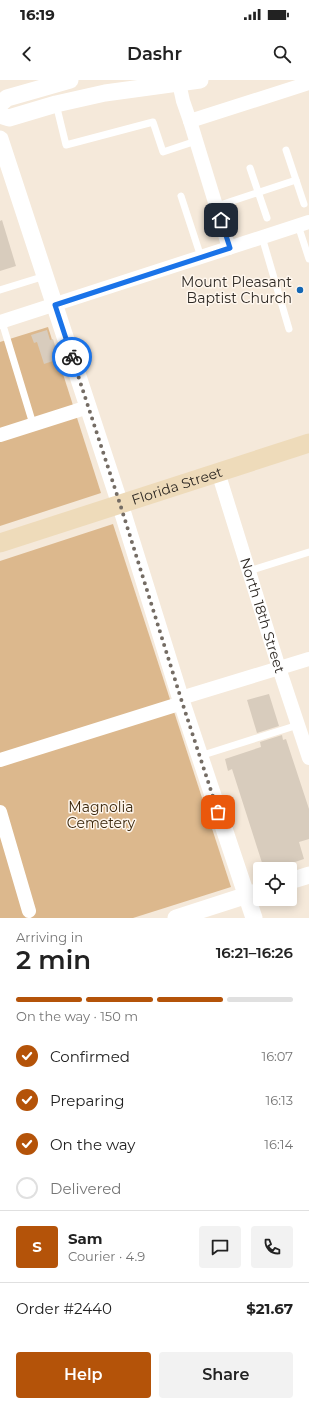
<!DOCTYPE html>
<html lang="en">
<head>
<meta charset="utf-8">
<style>
  :root { --surface:#fff; --page:#f2f2f2; --text:#222; --muted:#767676; --line:#e0e0e0; --accent:#b45309 }
  body { margin:0; font-family:Montserrat,sans-serif; background:var(--page); color:var(--text); height:100vh; display:flex; flex-direction:column; font-size:15px; white-space:nowrap }
  * { box-sizing:border-box; margin:0 }
  p { font-size:13px; color:var(--muted) }
  .icon { flex:none; width:22px; height:22px; fill:none; stroke:currentColor; stroke-width:2; stroke-linecap:round; stroke-linejoin:round }
  .map { position:relative; height:838px; overflow:hidden }
  .drawer { display:flex; flex-direction:column; background:var(--surface); flex:1 }
  .drawer>* { flex:none }
  .buttons { position:absolute; left:253px; top:782px; display:grid; gap:8px }
  .buttons a { display:grid; place-items:center; width:44px; height:44px; border-radius:4px; background:var(--surface); box-shadow:0 2px 10px #0003; font-size:20px }
  .pin { position:absolute; display:grid; place-items:center; width:34px; height:34px; color:#fff; margin:-17px; border-radius:8px; box-shadow:0 2px 6px #0006 }
  .courier { position:absolute; display:grid; place-items:center; width:40px; height:40px; margin:-20px; border:3px solid #1a73e8; border-radius:50%; background:#fff; color:#222; box-shadow:0 1px 5px #0007 }
  .head em { font-style:normal; font-weight:600 }
  .head div { display:flex; flex-direction:column-reverse }
  .head { display:flex; align-items:center; justify-content:space-between; height:68px; padding:0 16px }
  h1 { font-size:26px; font-weight:600; line-height:30px }
  .bar { display:grid; grid-template-columns:repeat(4,1fr); gap:6px 4px; align-content:center; height:48px; padding:0 16px }
  .bar i { height:5px; border-radius:3px; background:var(--line) }
  .bar .active { background:var(--accent) }
  .bar p { grid-column:span 4 }
  .line { display:flex; align-items:center; gap:10px; padding:0 16px; border-top:1px solid var(--line) }
  .line div { flex:1 }
  .round { display:grid; place-items:center; flex:none; width:42px; height:42px; border-radius:4px; background:var(--page) }
  ol { padding:0 16px; list-style:none }
  li { display:flex; align-items:center; gap:12px; height:44px }
  li p { margin-inline-start:auto }
  li .icon { padding:4px; border-radius:50%; background:var(--accent); color:#fff; stroke-width:4 }
  li:last-child { color:var(--muted) }
  li i { width:22px; height:22px; border:2px solid var(--line); border-radius:50% }
  .button { display:flex; gap:8px; margin-top:auto; padding:8px 16px }
  .button a { flex:1; height:46px; border-radius:4px; background:var(--accent); color:#fff; font-size:16px; font-weight:600; line-height:46px; text-align:center }
  .button a+a { background:var(--page); color:var(--text) }
  .status { display:flex; justify-content:space-between; align-items:center; height:28px; padding:0 20px; background:var(--surface); direction:ltr }
  .status svg { height:11px; fill:currentColor }
  header { display:flex; justify-content:space-between; align-items:center; height:52px; padding:0 16px; background:var(--surface); font-size:18px; font-weight:600 }
  .map>svg:first-child { display:block }
</style>
</head>
<body>
<div class="status"><b>16:19</b><svg viewBox="0 0 49 12"><path d="M0 12V9h3v3zM5 12V6h3v6zM10 12V3h3v9zM15 12V0h3v12zM26 1h20v11H26zM47 4h2v5h-2z"/></svg></div>
<header><svg class="icon" aria-label="back" viewBox="0 0 24 24"><path d="M15 5l-7 7 7 7"/></svg>Dashr<svg class="icon" aria-label="search" viewBox="0 0 24 24"><circle cx="10" cy="10" r="6"/><path d="M15 15l6 6"/></svg></header>
<div class="map">
<svg width="309" height="838" viewBox="0 0 309 838">
  <rect width="100%" height="100%" fill="#f5e9da"/>
  <g fill="#dcb88d">
    <path d="M48,247l53,166 -101,33v-184z"/>
    <path d="M113,444l118,363 -98,31h-133v-357z"/>
  </g>
  <g fill="#d8ccbd">
    <path d="M2,140l14,46 -16,5v-50z"/>
    <path d="M47,250l3,10 3,-1 6,20 -15,5 -7,-22 -3,1 -3,-8z"/>
    <path d="M269,614l10,32 -22,7 -10,-33z"/>
    <path d="M282,655l1,5 3,-1 23,70v30l-10,3 5,17 -30,10h-10l-32,-100 -4,2 -3,-12 36,-12 -1,-5z"/>
  </g>
  <g fill="none" stroke-linecap="round" stroke-linejoin="round">
    <g stroke="#fff" stroke-width="7">
      <path d="M56,24l10,41 87,-23 10,30 33,-11"/>
      <path d="M286,70l18,54"/>
      <path d="M250,88l17,50"/>
      <path d="M181,116l20,61"/>
      <path d="M217,126l79,-26"/>
      <path d="M298,145l11,34"/>
      <path d="M262,157l27,92"/>
      <path d="M0,210l45,-14"/>
      <path d="M2,242l31,102"/>
      <path d="M249,491l60,-19"/>
      <path d="M200,676l98,-31"/>
    </g>
    <g stroke="#fff" stroke-width="14">
      <path d="M179,3l4,18 7,20 39,127"/>
      <path d="M190,41l119,-38"/>
      <path d="M0,242l309,-100"/>
      <path d="M0,355l88,-28"/>
      <path id="s1" d="M218,392l61,196 30,90"/>
      <path d="M181,618l128,-39"/>
      <path d="M0,680l182,-57"/>
      <path d="M0,732l29,99"/>
    </g>
    <g stroke="#fff" stroke-width="17">
      <path d="M0,24l7,-6 63,-18"/>
      <path d="M0,35l9,3 47,-14 49,-11 95,-13"/>
      <path d="M0,59l120,365 62,199 72,215"/>
      <path d="M290,801l19,-6"/>
      <path d="M176,838l84,-27"/>
    </g>
    <path stroke="#eedbba" stroke-width="19" id="s2" d="M0,463l309,-100"/>
  </g>
  <g fill="none" stroke-linecap="round" stroke-linejoin="round">
    <path stroke="#746c64" stroke-width="4" stroke-dasharray="0 7.2" d="M72,277l48,147 62,198 36,110"/>
    <path stroke="#1a73e8" stroke-width="5" d="M72,277l-17,-52 175,-57 -9,-28"/>
  </g>
  <circle fill="#1266b4" stroke="#fff7ee" stroke-width="1.5" cx="300" cy="210" r="4"/>
  <g text-anchor="middle" dominant-baseline="central" stroke-width="3" stroke-linejoin="round" paint-order="stroke">
    <g font-size="14" fill="#2e2924" stroke="#fff7ee" text-anchor="end">
      <text x="292" y="202">Mount Pleasant<tspan x="292" dy="16">Baptist Church</tspan></text>
    </g>
    <g font-size="14" fill="#2e2924" stroke="#fff7ee">
      <text stroke="none"><textPath href="#s2" startOffset="186">Florida Street</textPath></text>
      <text stroke="none"><textPath href="#s1" startOffset="150">North 18th Street</textPath></text>
    </g>
    <g font-size="14" fill="#3b270c" stroke="#fff7ee">
      <text x="101" y="727">Magnolia<tspan x="101" dy="16">Cemetery</tspan></text>
    </g>
  </g>
</svg>
<div class="buttons">
<a><svg class="icon" aria-label="locate" viewBox="0 0 24 24"><circle cx="12" cy="12" r="6"/><path d="M12 2v4M12 18v4M2 12h4M18 12h4"/></svg></a>
</div>
<div class="pin" style="left:218px;top:732px;background:#ea580c"><svg class="icon" aria-label="bag" viewBox="0 0 24 24"><path d="M5 8h14l-1 12H6zM9 8a3 3 0 0 1 6 0"/></svg></div>
<div class="pin" style="left:221px;top:140px;background:#1f2937"><svg class="icon" aria-label="home" viewBox="0 0 24 24"><path d="M3 11l9-7 9 7M6 9v11h12V9"/></svg></div>
<div class="courier" style="left:72px;top:277px"><svg class="icon" aria-label="bike" viewBox="0 0 24 24"><circle cx="6" cy="16" r="4"/><circle cx="18" cy="16" r="4"/><path d="M6 16l4-8h5l3 8M10 8l3 8H6M13 5h3"/></svg></div>
</div>
<section class="drawer">
<div class="head"><div><h1>2 min</h1><p>Arriving in</p></div><em>16:21–16:26</em></div>
<div class="bar"><i class="active"></i><i class="active"></i><i class="active"></i><i></i><p>On the way · 150 m</p></div>
<ol>
<li><svg class="icon" aria-label="check" viewBox="0 0 24 24"><path d="M5 12l5 5 9-10"/></svg>Confirmed<p>16:07</p></li>
<li><svg class="icon" aria-label="check" viewBox="0 0 24 24"><path d="M5 12l5 5 9-10"/></svg>Preparing<p>16:13</p></li>
<li><svg class="icon" aria-label="check" viewBox="0 0 24 24"><path d="M5 12l5 5 9-10"/></svg>On the way<p>16:14</p></li>
<li><i></i>Delivered</li>
</ol>
<div class="line" style="height:72px"><b class="round" style="background:var(--accent);color:#fff">S</b><div><b>Sam</b><p>Courier · 4.9</p></div><a class="round"><svg class="icon" aria-label="chat" viewBox="0 0 24 24"><path d="M4 5h16v11H9l-5 4z"/></svg></a><a class="round"><svg class="icon" aria-label="phone" viewBox="0 0 24 24"><path d="M5 4h4l2 5-3 2q2 4 5 5l2-3 5 2v4C11 20 4 13 5 4z"/></svg></a></div>
<div class="line" style="height:52px"><div>Order #2440</div><b>$21.67</b></div>
<div class="button"><a>Help</a><a>Share</a></div>
</section>
</body>
</html>
